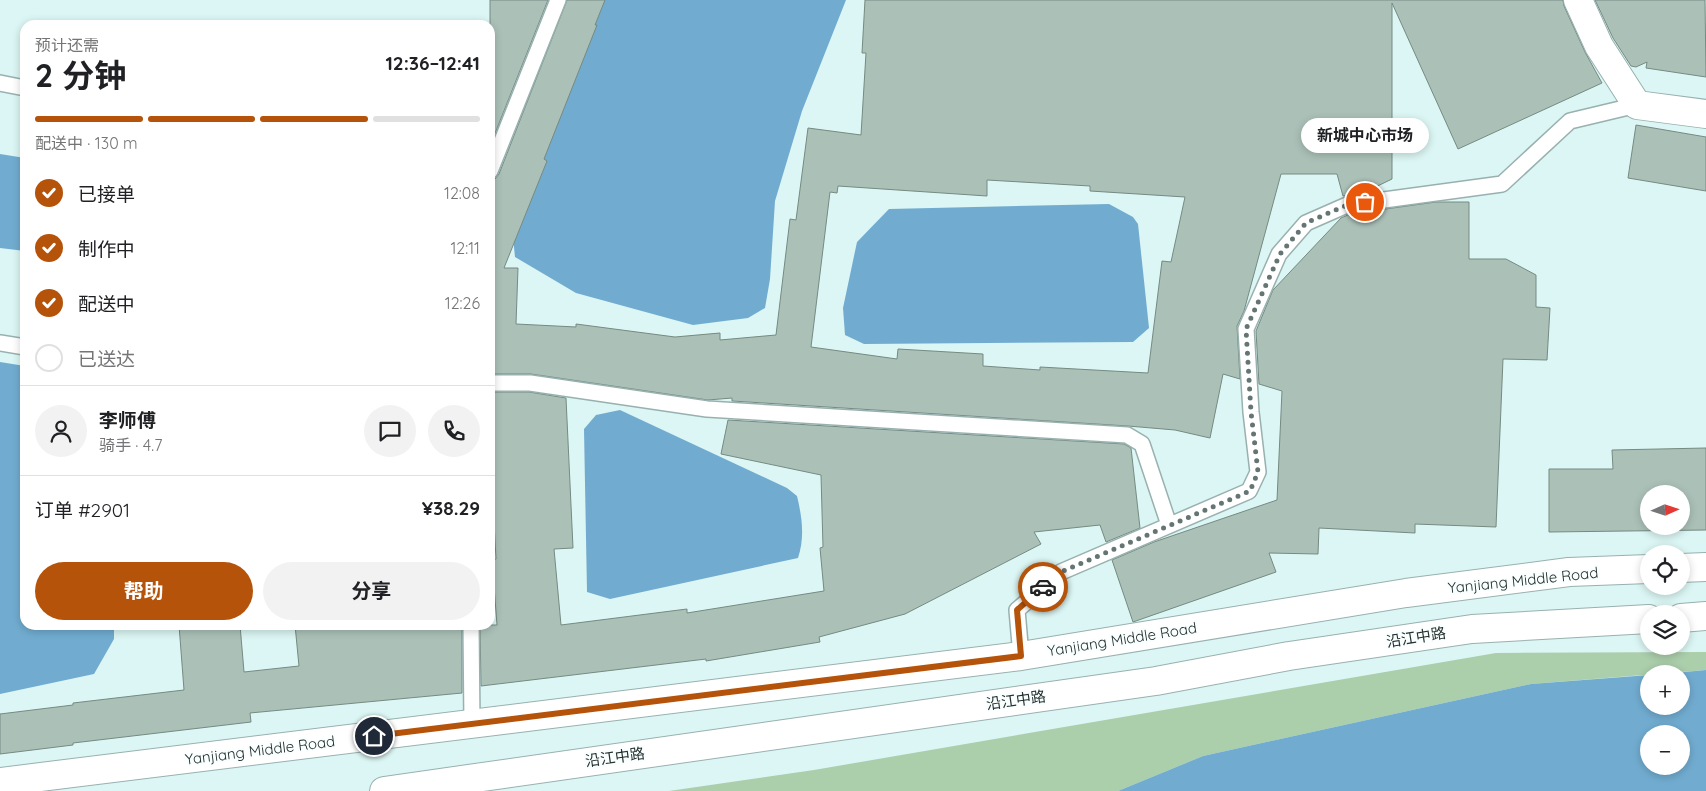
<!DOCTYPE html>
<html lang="zh">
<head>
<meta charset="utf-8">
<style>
  :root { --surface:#fff; --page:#f2f2f2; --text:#202124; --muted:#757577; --line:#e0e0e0; --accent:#b45309 }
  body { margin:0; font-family:Quicksand,"Noto Sans SC",sans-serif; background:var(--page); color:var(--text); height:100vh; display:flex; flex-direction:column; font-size:19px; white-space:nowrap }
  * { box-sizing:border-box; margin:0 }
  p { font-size:16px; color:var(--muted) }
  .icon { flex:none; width:28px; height:28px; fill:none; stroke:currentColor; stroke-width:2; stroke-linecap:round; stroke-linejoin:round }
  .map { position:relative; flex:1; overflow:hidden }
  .sheet { position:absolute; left:20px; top:20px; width:475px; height:610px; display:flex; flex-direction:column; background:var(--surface); border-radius:15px; box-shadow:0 2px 8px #0003 }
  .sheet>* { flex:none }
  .needle { width:32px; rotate:87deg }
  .controls { position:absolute; left:1640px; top:485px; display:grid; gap:10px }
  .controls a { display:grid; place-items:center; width:50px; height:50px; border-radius:50%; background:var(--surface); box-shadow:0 2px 8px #0003; font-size:25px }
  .pin { position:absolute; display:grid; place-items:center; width:42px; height:42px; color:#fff; margin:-21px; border:2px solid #fff; border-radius:50%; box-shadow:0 1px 5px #0007 }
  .courier { position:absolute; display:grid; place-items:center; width:50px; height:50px; margin:-25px; border:4px solid #b45309; border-radius:50%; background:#fff; color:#222; box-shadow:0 1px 6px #0007 }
  .bubble { position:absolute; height:35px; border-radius:18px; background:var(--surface); box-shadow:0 2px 8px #0003; font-size:16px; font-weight:700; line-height:35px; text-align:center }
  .head em { font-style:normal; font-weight:700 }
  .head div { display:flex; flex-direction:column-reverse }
  .head { display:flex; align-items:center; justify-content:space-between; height:85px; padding:0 15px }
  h1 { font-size:32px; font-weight:700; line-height:38px }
  .bar { display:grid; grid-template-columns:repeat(4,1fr); gap:8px 5px; align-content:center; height:60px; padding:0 15px }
  .bar i { height:6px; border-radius:4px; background:var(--line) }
  .bar .current { background:var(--accent) }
  .bar p { grid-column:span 4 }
  .line { display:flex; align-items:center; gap:12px; padding:0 15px; border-top:1px solid var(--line) }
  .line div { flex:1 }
  .round { display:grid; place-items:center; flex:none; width:52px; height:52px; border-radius:26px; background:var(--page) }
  ol { padding:0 15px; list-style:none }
  li { display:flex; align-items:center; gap:15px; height:55px }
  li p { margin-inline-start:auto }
  li .icon { padding:5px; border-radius:50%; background:var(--accent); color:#fff; stroke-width:4 }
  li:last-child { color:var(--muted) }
  li i { width:28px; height:28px; border:2px solid var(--line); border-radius:50% }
  .cta { display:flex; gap:10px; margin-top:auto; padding:10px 15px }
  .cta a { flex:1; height:58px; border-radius:30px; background:var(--accent); color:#fff; font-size:20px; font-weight:700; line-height:58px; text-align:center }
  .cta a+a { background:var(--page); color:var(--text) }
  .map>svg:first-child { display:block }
</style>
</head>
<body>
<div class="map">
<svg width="1706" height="791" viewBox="0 0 1706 791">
  <rect width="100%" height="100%" fill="#dbf6f4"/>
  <path fill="#abceab" d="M1706,652v18l-175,14 -328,72 -85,35h-449l145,-21 682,-117z"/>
  <g fill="#71acd0" fill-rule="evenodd">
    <path d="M600,0h246l-44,111 -27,90 -5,78 -5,29 -17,10 -55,7 -117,-32 -61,-36 -3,-30z"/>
    <path d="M0,154l25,4v93l-25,-3z"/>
    <path d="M1109,204l24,13 5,7 11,104 -16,14 -269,2 -19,-9 -2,-27 14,-66 32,-33z"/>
    <path d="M0,362l25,4v259h89v14l-20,35 -94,20z"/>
    <path d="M620,410l167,78 10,8c5,21 8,41 1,62l-188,41 -23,-7 -3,-163 12,-14z"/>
    <path d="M1706,670v121h-588l85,-35 328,-72 118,-9v31h32v-32h-19zM1649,734h32v32h-32z"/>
  </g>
  <g fill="#abc1b8" stroke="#758a81" fill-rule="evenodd">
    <path d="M490,0h58l-58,146z"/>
    <path d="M567,0h38l-10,25h2l-53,134 3,2 -43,107h14l-2,56 60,3v-3l99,13 45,-4v7l56,-5 14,-116 6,1 12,-92 53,7 5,-82h-4l3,-53h698l1,6 21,46 17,31 -144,66 -66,-146v176l-31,15 -18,2 -6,-22h-56l-37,137 -7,15 3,53 -17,-5 -13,64 -35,-8 -47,-4 -396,-25v-3l-24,2 -177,-26h-41v-194l5,-1 4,-5zM987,180l103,6v5l95,6 -14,65 -9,-1 -14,112 -108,-6v3l-57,-4v-12l-85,-5 -1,10 -86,-12 19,-155 7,1 1,-7 149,10z"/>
    <path d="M1595,0h110l1,77 -60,-9 1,-6 -11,5 -5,-1 -18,-28z"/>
    <path d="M1636,125l70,12v54l-78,-13z"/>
    <path d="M1436,202h33v57h37l30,16v32l14,1 -3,52 -44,-1 -7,168 -81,-3v9l-96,-5 -1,26 -49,-1 7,19 -143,50 -21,-62 42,-18 123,-42 5,-109 -23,-7 -3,-53 17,-41 68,-72 9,-4z"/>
    <path d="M490,392h39l37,6 7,150 -19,1 7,76 126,-16v4l137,-22 -4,-43 3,-1 -2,-72 -100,-21 7,-34 396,24 7,4 9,80 -34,14 -6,-17 -66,7 7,12 -136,70 -86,23 1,5 -114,19v-2l-225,27 -1,-61h17l-5,-65 4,-1 -6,-111z"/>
    <path d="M1706,448v82l-157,2v-63h64l-1,-19zM1649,494h32v32h-32z"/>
    <path d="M179,625h61l4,47 55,-6 -4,-41h167v68l-212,20 1,9 -178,21v2l-73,9v-40l73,-9v-2l111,-13z"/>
  </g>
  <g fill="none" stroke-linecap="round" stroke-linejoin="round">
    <g stroke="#98b1af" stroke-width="18">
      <g id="service">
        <path d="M0,83l25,5"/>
        <path d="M490,171l68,-171"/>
        <path d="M0,343l25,4"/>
        <path d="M490,383h40l177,26 420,26 15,9 27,81"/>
        <path d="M471,625l1,99"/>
        <path d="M1021,656l-4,-46 44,-38 188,-81 9,-19 -7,-60 -5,-83 33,-75 27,-31 41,-18 155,-21 68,-63 67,-16"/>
      </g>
    </g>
    <g stroke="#98b1af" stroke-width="30">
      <path id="minor" d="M1578,0l21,46 38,59 69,9"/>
    </g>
    <g stroke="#98b1af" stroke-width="30">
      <g id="primary">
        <path d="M1681,568l25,-1"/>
        <path d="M1681,618l25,-2"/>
        <path d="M0,782l1021,-126 385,-63 163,-21 80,-3"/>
        <path d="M384,791l772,-110 133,-25 183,-27 177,-10"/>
      </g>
    </g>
    <use href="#service" stroke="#fff" stroke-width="15"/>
    <use href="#minor" stroke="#fff" stroke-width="28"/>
    <use href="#primary" stroke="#fff" stroke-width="28"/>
  </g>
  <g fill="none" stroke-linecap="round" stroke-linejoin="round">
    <path stroke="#657573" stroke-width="5" stroke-dasharray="0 9" d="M1043,587l18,-15 189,-81 8,-19 -7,-60 -5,-83 34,-75 26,-31 41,-18 18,-3"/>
    <path stroke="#b45309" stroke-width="6" d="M374,736l647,-80 -4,-46 26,-23"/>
  </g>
  <g text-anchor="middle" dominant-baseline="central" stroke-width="4" stroke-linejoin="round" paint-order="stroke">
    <g font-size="15" fill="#252f2e" stroke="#f9fefe">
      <text transform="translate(1523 580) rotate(-6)">Yanjiang Middle Road</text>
      <text transform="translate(1416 637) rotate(-9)">沿江中路</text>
      <text transform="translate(1122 639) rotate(-9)">Yanjiang Middle Road</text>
      <text transform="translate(1016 700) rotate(-8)">沿江中路</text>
      <text transform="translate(260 750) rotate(-7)">Yanjiang Middle Road</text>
      <text transform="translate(615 757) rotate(-8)">沿江中路</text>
    </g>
  </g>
</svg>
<div class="controls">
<a><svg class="needle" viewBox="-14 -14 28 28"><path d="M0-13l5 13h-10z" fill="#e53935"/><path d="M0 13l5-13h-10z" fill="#757577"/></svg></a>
<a><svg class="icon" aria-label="locate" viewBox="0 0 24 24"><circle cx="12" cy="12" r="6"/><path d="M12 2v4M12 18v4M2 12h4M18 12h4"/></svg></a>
<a><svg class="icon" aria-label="layers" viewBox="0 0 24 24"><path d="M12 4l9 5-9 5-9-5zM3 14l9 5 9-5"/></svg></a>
<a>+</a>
<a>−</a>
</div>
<div class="pin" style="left:1365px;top:202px;background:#ea580c"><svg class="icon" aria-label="bag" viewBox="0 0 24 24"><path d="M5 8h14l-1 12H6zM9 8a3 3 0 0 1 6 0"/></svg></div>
<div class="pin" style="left:374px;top:736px;background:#1f2937"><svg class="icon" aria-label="home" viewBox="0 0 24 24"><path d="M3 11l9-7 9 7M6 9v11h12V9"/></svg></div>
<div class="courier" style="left:1043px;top:587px"><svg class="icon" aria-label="car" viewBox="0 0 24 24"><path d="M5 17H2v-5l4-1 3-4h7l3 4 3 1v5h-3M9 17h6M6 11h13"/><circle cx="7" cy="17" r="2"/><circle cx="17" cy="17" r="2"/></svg></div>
<div class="bubble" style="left:1301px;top:118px;width:128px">新城中心市场</div>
<section class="sheet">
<div class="head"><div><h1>2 分钟</h1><p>预计还需</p></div><em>12:36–12:41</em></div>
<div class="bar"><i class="current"></i><i class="current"></i><i class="current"></i><i></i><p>配送中 · 130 m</p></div>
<ol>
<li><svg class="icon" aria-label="check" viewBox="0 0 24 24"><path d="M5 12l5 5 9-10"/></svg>已接单<p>12:08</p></li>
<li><svg class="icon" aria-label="check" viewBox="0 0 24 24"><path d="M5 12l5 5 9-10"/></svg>制作中<p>12:11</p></li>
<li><svg class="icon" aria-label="check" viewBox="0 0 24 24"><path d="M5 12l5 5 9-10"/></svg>配送中<p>12:26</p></li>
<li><i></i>已送达</li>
</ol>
<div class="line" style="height:90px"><a class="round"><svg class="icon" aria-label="person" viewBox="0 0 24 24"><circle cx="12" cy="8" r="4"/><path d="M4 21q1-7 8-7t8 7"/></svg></a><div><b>李师傅</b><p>骑手 · 4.7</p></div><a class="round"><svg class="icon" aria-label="chat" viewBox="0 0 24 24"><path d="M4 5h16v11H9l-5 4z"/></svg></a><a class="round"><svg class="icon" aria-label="phone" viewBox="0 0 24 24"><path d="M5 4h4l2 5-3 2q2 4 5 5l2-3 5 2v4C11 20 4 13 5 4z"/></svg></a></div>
<div class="line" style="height:65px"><div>订单 #2901</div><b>¥38.29</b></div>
<div class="cta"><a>帮助</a><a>分享</a></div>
</section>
</div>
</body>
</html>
